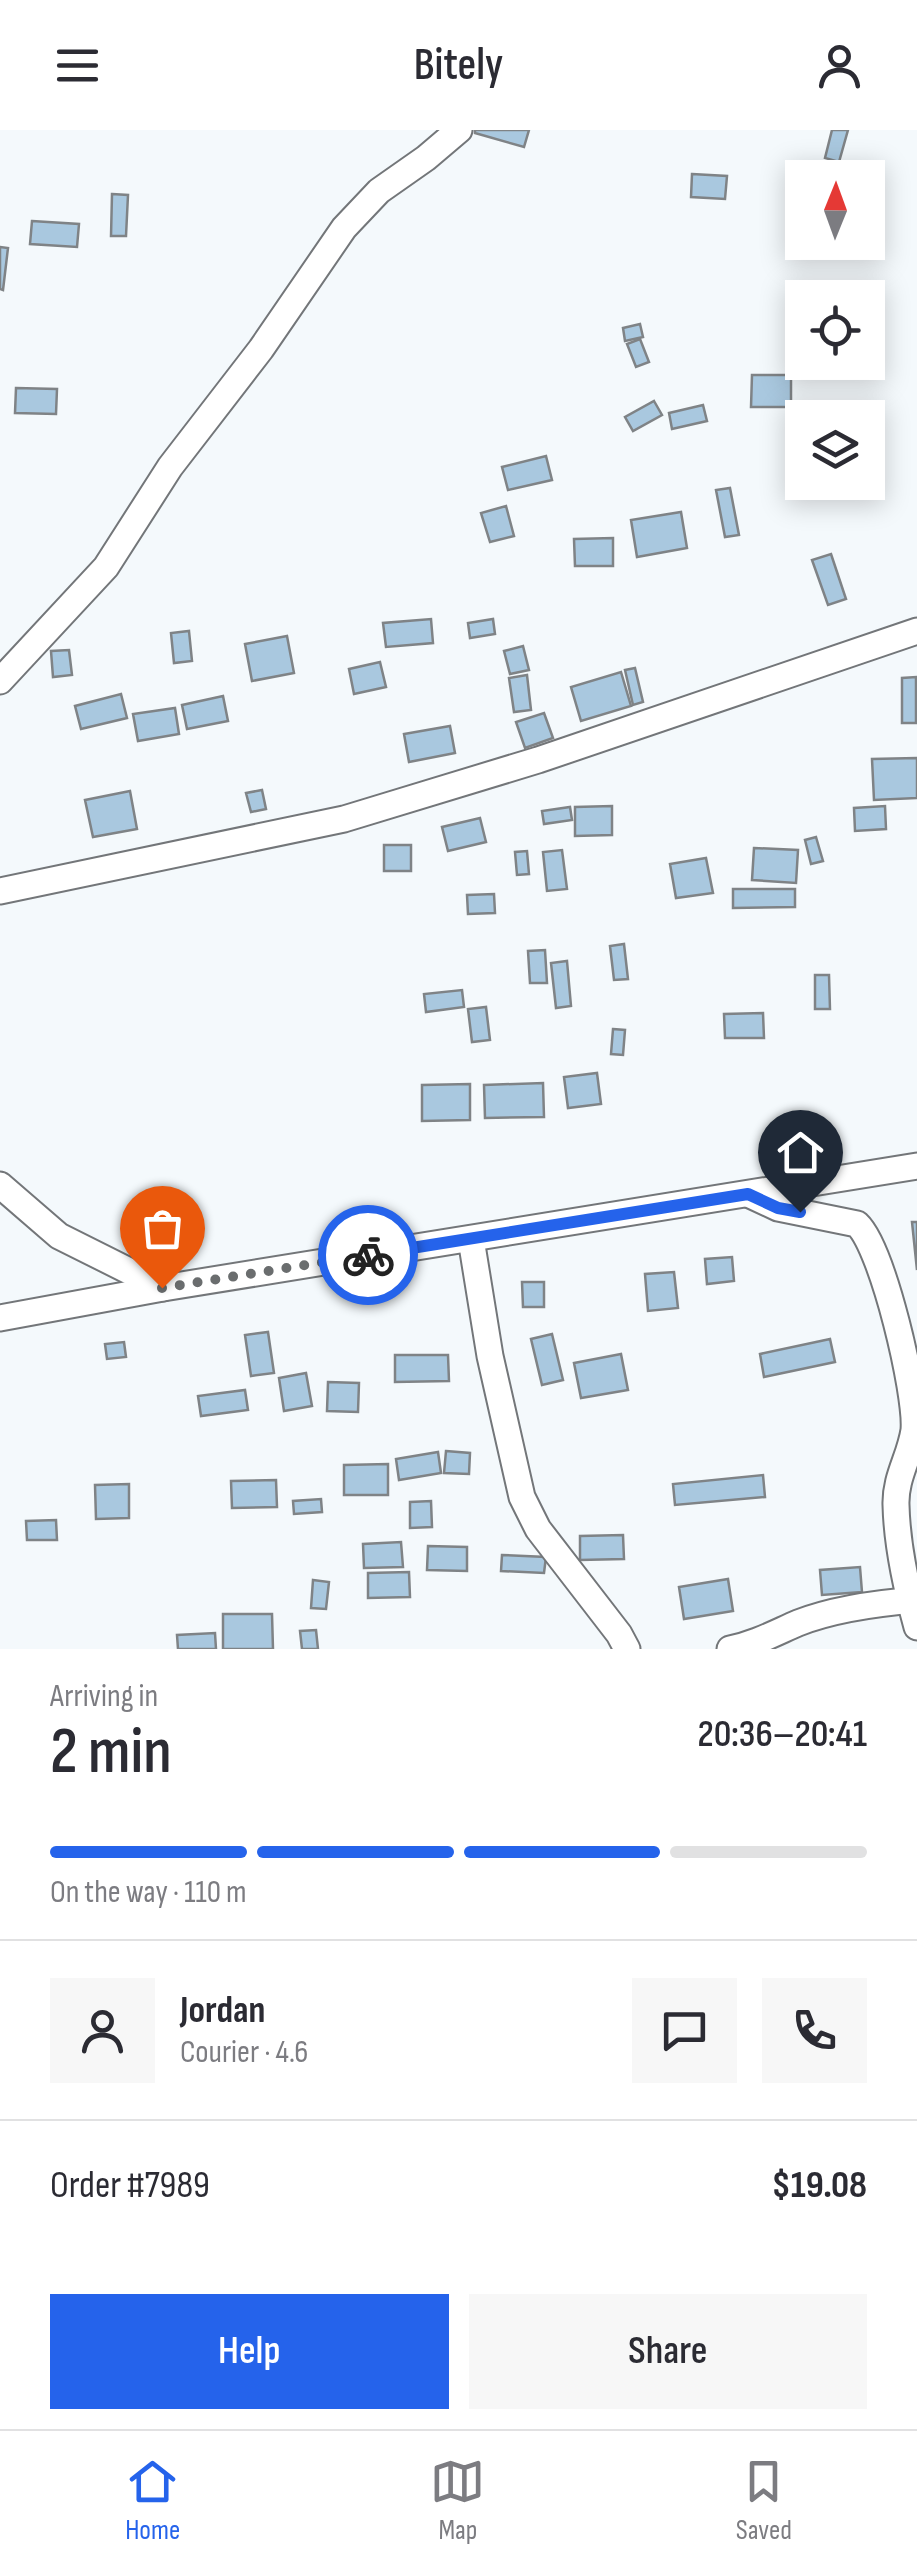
<!DOCTYPE html>
<html lang="en">
<head>
<meta charset="utf-8">
<style>
  :root { --surface:#fff; --page:#f7f7f7; --text:#2b2b33; --muted:#7c7c81; --line:#e1e1e2; --accent:#2563eb }
  body { margin:0; font-family:"Sofia Sans Condensed",sans-serif; background:var(--page); color:var(--text); height:100vh; display:flex; flex-direction:column; font-size:38px; white-space:nowrap }
  * { box-sizing:border-box; margin:0 }
  p { font-size:32px; color:var(--muted) }
  .icon { flex:none; width:55px; height:55px; fill:none; stroke:currentColor; stroke-width:2; stroke-linecap:round; stroke-linejoin:round }
  .map { position:relative; height:1519px; overflow:hidden }
  .drawer { display:flex; flex-direction:column; background:var(--surface); flex:1 }
  .drawer>* { flex:none }
  .needle { width:65px; rotate:1deg }
  .tools { position:absolute; left:785px; top:30px; display:grid; gap:20px }
  .tools a { display:grid; place-items:center; width:100px; height:100px; border-radius:0px; background:var(--surface); box-shadow:0 5px 25px #0003; font-size:50px }
  .pin { position:absolute; display:grid; place-items:center; width:85px; height:85px; color:#fff; margin:-102px -42px; border-radius:50% 50% 50% 0; rotate:-45deg; box-shadow:0 0 10px #0007 }
  .pin .icon { rotate:45deg }
  .courier { position:absolute; display:grid; place-items:center; width:100px; height:100px; margin:-50px; border:8px solid #2563eb; border-radius:50%; background:#fff; color:#222; box-shadow:0 2px 12px #0007 }
  .summary em { font-style:normal; font-weight:600 }
  .summary div { display:flex; flex-direction:column-reverse }
  .summary { display:flex; align-items:center; justify-content:space-between; height:170px; padding:0 50px }
  h1 { font-size:65px; font-weight:600; line-height:75px }
  .bar { display:grid; grid-template-columns:repeat(4,1fr); gap:15px 10px; align-content:center; height:120px; padding:0 50px }
  .bar i { height:12px; border-radius:8px; background:var(--line) }
  .bar .on { background:var(--accent) }
  .bar p { grid-column:span 4 }
  .line { display:flex; align-items:center; gap:25px; padding:0 50px; border-top:2px solid var(--line) }
  .line div { flex:1 }
  .round { display:grid; place-items:center; flex:none; width:105px; height:105px; border-radius:0px; background:var(--page) }
  .action { display:flex; gap:20px; margin-top:auto; padding:20px 50px }
  .action a { flex:1; height:115px; border-radius:0px; background:var(--accent); color:#fff; font-size:40px; font-weight:600; line-height:115px; text-align:center }
  .action a+a { background:var(--page); color:var(--text) }
  header { display:flex; justify-content:space-between; align-items:center; height:130px; padding:0 50px; background:var(--surface); font-size:45px; font-weight:600 }
  .dock { display:flex; justify-content:space-around; align-items:center; height:140px; border-top:2px solid var(--line); background:var(--surface); font-size:28px; color:var(--muted) }
  .dock a { display:grid; justify-items:center; gap:5px }
  .dock .on { color:var(--accent) }
  .map>svg:first-child { display:block }
</style>
</head>
<body>
<header><svg class="icon" aria-label="menu" viewBox="0 0 24 24"><path d="M4 6h16M4 12h16M4 18h16"/></svg>Bitely<svg class="icon" aria-label="person" viewBox="0 0 24 24"><circle cx="12" cy="8" r="4"/><path d="M4 21q1-7 8-7t8 7"/></svg></header>
<div class="map">
<svg width="917" height="1519" viewBox="0 0 917 1519">
  <rect width="100%" height="100%" fill="#f4f9fc"/>
  <g fill="#a9c8df" stroke="#7f8386" stroke-width="2.5">
    <path d="M475,0h54l-5,17 -49,-14z"/>
    <path d="M832,0h16l-9,32 -14,-4z"/>
    <path d="M692,44l35,2 -2,23 -34,-2z"/>
    <path d="M112,64l16,1 -2,41h-15z"/>
    <path d="M32,91l47,3 -2,23 -47,-3z"/>
    <path d="M0,117l8,1 -5,42 -3,-1z"/>
    <path d="M838,152l35,10 -5,18v-12h-35z"/>
    <path d="M640,194l3,13 -18,4 -2,-13z"/>
    <path d="M790,194h12v37l-14,-1z"/>
    <path d="M640,209l9,23 -13,5 -9,-23z"/>
    <path d="M752,245h39v32h-40z"/>
    <path d="M16,258l41,1 -1,25 -41,-1z"/>
    <path d="M654,271l8,14 -29,16 -8,-14z"/>
    <path d="M703,275l4,16 -35,8 -3,-16z"/>
    <path d="M546,326l6,24 -44,10 -6,-23z"/>
    <path d="M730,358l9,47 -14,2 -9,-47z"/>
    <path d="M506,376l8,30 -24,6 -9,-29z"/>
    <path d="M681,382l6,36 -50,9 -6,-37z"/>
    <path d="M613,408v28h-38l-1,-27z"/>
    <path d="M831,424l15,45 -18,6 -16,-45z"/>
    <path d="M431,489l2,24 -47,4 -3,-24z"/>
    <path d="M493,489l2,15 -25,4 -2,-15z"/>
    <path d="M189,501l3,30 -18,2 -3,-30z"/>
    <path d="M287,506l7,37 -42,8 -7,-37z"/>
    <path d="M523,516l6,24 -19,4 -6,-23z"/>
    <path d="M69,520l3,25 -19,2 -2,-26z"/>
    <path d="M380,532l6,25 -32,7 -5,-25z"/>
    <path d="M635,538l8,34 -10,3 -8,-35z"/>
    <path d="M621,542l10,34 -50,15 -10,-34z"/>
    <path d="M527,545l4,35 -17,2 -5,-34z"/>
    <path d="M916,547v46h-14v-45z"/>
    <path d="M121,564l6,24 -46,11 -6,-23z"/>
    <path d="M223,566l5,25 -41,8 -5,-24z"/>
    <path d="M175,578l4,26 -41,7 -5,-27z"/>
    <path d="M544,583l9,25 -28,10 -9,-26z"/>
    <path d="M450,596l5,27 -46,9 -5,-28z"/>
    <path d="M917,628v40l-43,2 -2,-41z"/>
    <path d="M262,660l4,19 -15,3 -5,-19z"/>
    <path d="M130,661l7,38 -44,8 -8,-37z"/>
    <path d="M612,676v29l-37,1v-29z"/>
    <path d="M885,676l1,23 -31,2 -1,-23z"/>
    <path d="M570,677l2,13 -28,4 -2,-13z"/>
    <path d="M480,688l6,24 -38,9 -6,-24z"/>
    <path d="M816,707l7,24 -12,3 -6,-24z"/>
    <rect x="384" y="715" width="27" height="26"/>
    <path d="M754,718l44,2 -2,33 -44,-3z"/>
    <path d="M562,720l5,39 -20,2 -4,-39z"/>
    <path d="M527,721l2,23 -12,1 -2,-23z"/>
    <path d="M706,728l7,35 -37,5 -6,-34z"/>
    <path d="M733,759h62v18l-62,1z"/>
    <path d="M494,764l1,19 -27,1 -1,-19z"/>
    <path d="M624,814l4,35 -14,1 -4,-34z"/>
    <path d="M545,820l2,33h-17l-2,-32z"/>
    <path d="M567,831l4,45 -15,2 -5,-45z"/>
    <path d="M815,845h14l1,34h-15z"/>
    <path d="M462,860l2,17 -38,5 -2,-18z"/>
    <path d="M486,877l4,33 -18,2 -4,-33z"/>
    <path d="M763,883l1,25h-39l-1,-24z"/>
    <path d="M613,899l12,1 -2,25 -12,-1z"/>
    <path d="M597,943l4,31 -33,4 -4,-31z"/>
    <path d="M543,953l1,34 -59,1 -1,-33z"/>
    <path d="M470,954v36l-48,1v-36z"/>
    <path d="M912,1092h5v48z"/>
    <path d="M732,1127l2,24 -27,3 -2,-25z"/>
    <path d="M674,1142l4,36 -30,3 -3,-37z"/>
    <path d="M522,1152h22v25h-21z"/>
    <path d="M268,1202l6,41 -23,3 -6,-41z"/>
    <path d="M552,1204l11,46 -21,5 -11,-46z"/>
    <path d="M830,1209l5,23 -71,15 -4,-23z"/>
    <path d="M124,1212l2,15 -19,2 -2,-15z"/>
    <path d="M621,1224l7,36 -47,8 -7,-35z"/>
    <path d="M395,1225h53l1,26 -54,1z"/>
    <path d="M306,1243l6,33 -28,5 -5,-33z"/>
    <path d="M328,1252l31,1 -1,29 -31,-1z"/>
    <path d="M245,1260l3,20 -47,6 -3,-20z"/>
    <path d="M446,1321l24,2 -1,21 -25,-1z"/>
    <path d="M438,1322l3,21 -42,7 -3,-21z"/>
    <path d="M388,1334v31h-44v-30z"/>
    <path d="M763,1345l2,22 -90,8 -2,-21z"/>
    <path d="M276,1350l1,27 -45,1 -1,-27z"/>
    <path d="M129,1354v34l-33,1 -1,-34z"/>
    <path d="M321,1369l1,13 -28,2 -1,-13z"/>
    <path d="M431,1371l1,26 -22,1v-26z"/>
    <path d="M56,1390l1,20h-30l-1,-19z"/>
    <path d="M623,1405l1,24 -44,1v-24z"/>
    <path d="M401,1412l2,25 -39,1 -1,-24z"/>
    <path d="M428,1416l39,1v24l-40,-1z"/>
    <path d="M502,1425l44,2 -2,16 -43,-2z"/>
    <path d="M860,1437l2,25 -40,3 -2,-25z"/>
    <path d="M409,1442l1,25 -42,1v-25z"/>
    <path d="M728,1449l5,32 -49,8 -5,-32z"/>
    <path d="M313,1450l16,2 -3,27 -15,-1z"/>
    <path d="M223,1484h49l1,35h-50z"/>
    <path d="M316,1500l2,19h-16l-2,-18z"/>
    <path d="M215,1503l1,16h-38l-1,-14z"/>
  </g>
  <g fill="none" stroke-linecap="round" stroke-linejoin="round">
    <g stroke="#737679" stroke-width="29">
      <g id="minor">
        <path d="M0,551l106,-114 64,-100 91,-118 83,-121 35,-37 47,-33 33,-28"/>
        <path d="M0,761l344,-72 194,-59 379,-129"/>
        <path d="M0,1055l59,51 104,52"/>
        <path d="M748,1064l30,14 79,16c26,24 60,170 57,206 -4,27 -19,47 -18,75 1,42 10,82 21,122"/>
        <path d="M471,1109l19,117 32,141 16,32 81,105 8,15"/>
        <path d="M0,1188l163,-30 754,-122"/>
        <path d="M730,1519c25,-5 45,-16 68,-26 36,-14 80,-20 119,-23"/>
      </g>
    </g>
    <use href="#minor" stroke="#fff" stroke-width="25"/>
  </g>
  <g fill="none" stroke-linecap="round" stroke-linejoin="round">
    <path stroke="#6a6d6e" stroke-width="10" stroke-dasharray="0 18" d="M162,1158l206,-33"/>
    <path stroke="#2563eb" stroke-width="12" d="M368,1125l380,-61 30,14 22,4"/>
  </g>
</svg>
<div class="tools">
<a><svg class="needle" viewBox="-14 -14 28 28"><path d="M0-13l5 13h-10z" fill="#e53935"/><path d="M0 13l5-13h-10z" fill="#7c7c81"/></svg></a>
<a><svg class="icon" aria-label="locate" viewBox="0 0 24 24"><circle cx="12" cy="12" r="6"/><path d="M12 2v4M12 18v4M2 12h4M18 12h4"/></svg></a>
<a><svg class="icon" aria-label="layers" viewBox="0 0 24 24"><path d="M12 4l9 5-9 5-9-5zM3 14l9 5 9-5"/></svg></a>
</div>
<div class="pin" style="left:162px;top:1158px;background:#ea580c"><svg class="icon" aria-label="bag" viewBox="0 0 24 24"><path d="M5 8h14l-1 12H6zM9 8a3 3 0 0 1 6 0"/></svg></div>
<div class="pin" style="left:800px;top:1082px;background:#1f2937"><svg class="icon" aria-label="home" viewBox="0 0 24 24"><path d="M3 11l9-7 9 7M6 9v11h12V9"/></svg></div>
<div class="courier" style="left:368px;top:1125px"><svg class="icon" aria-label="bike" viewBox="0 0 24 24"><circle cx="6" cy="16" r="4"/><circle cx="18" cy="16" r="4"/><path d="M6 16l4-8h5l3 8M10 8l3 8H6M13 5h3"/></svg></div>
</div>
<section class="drawer">
<div class="summary"><div><h1>2 min</h1><p>Arriving in</p></div><em>20:36–20:41</em></div>
<div class="bar"><i class="on"></i><i class="on"></i><i class="on"></i><i></i><p>On the way · 110 m</p></div>
<div class="line" style="height:180px"><a class="round"><svg class="icon" aria-label="person" viewBox="0 0 24 24"><circle cx="12" cy="8" r="4"/><path d="M4 21q1-7 8-7t8 7"/></svg></a><div><b>Jordan</b><p>Courier · 4.6</p></div><a class="round"><svg class="icon" aria-label="chat" viewBox="0 0 24 24"><path d="M4 5h16v11H9l-5 4z"/></svg></a><a class="round"><svg class="icon" aria-label="phone" viewBox="0 0 24 24"><path d="M5 4h4l2 5-3 2q2 4 5 5l2-3 5 2v4C11 20 4 13 5 4z"/></svg></a></div>
<div class="line" style="height:130px"><div>Order #7989</div><b>$19.08</b></div>
<div class="action"><a>Help</a><a>Share</a></div>
</section>
<nav class="dock">
<a class="on"><svg class="icon" aria-label="home" viewBox="0 0 24 24"><path d="M3 11l9-7 9 7M6 9v11h12V9"/></svg>Home</a>
<a><svg class="icon" aria-label="map" viewBox="0 0 24 24"><path d="M3 6l6-2 6 2 6-2v14l-6 2-6-2-6 2zM9 4v14M15 6v14"/></svg>Map</a>
<a><svg class="icon" aria-label="saved" viewBox="0 0 24 24"><path d="M7 4h10v16l-5-4-5 4z"/></svg>Saved</a>
</nav>
</body>
</html>
